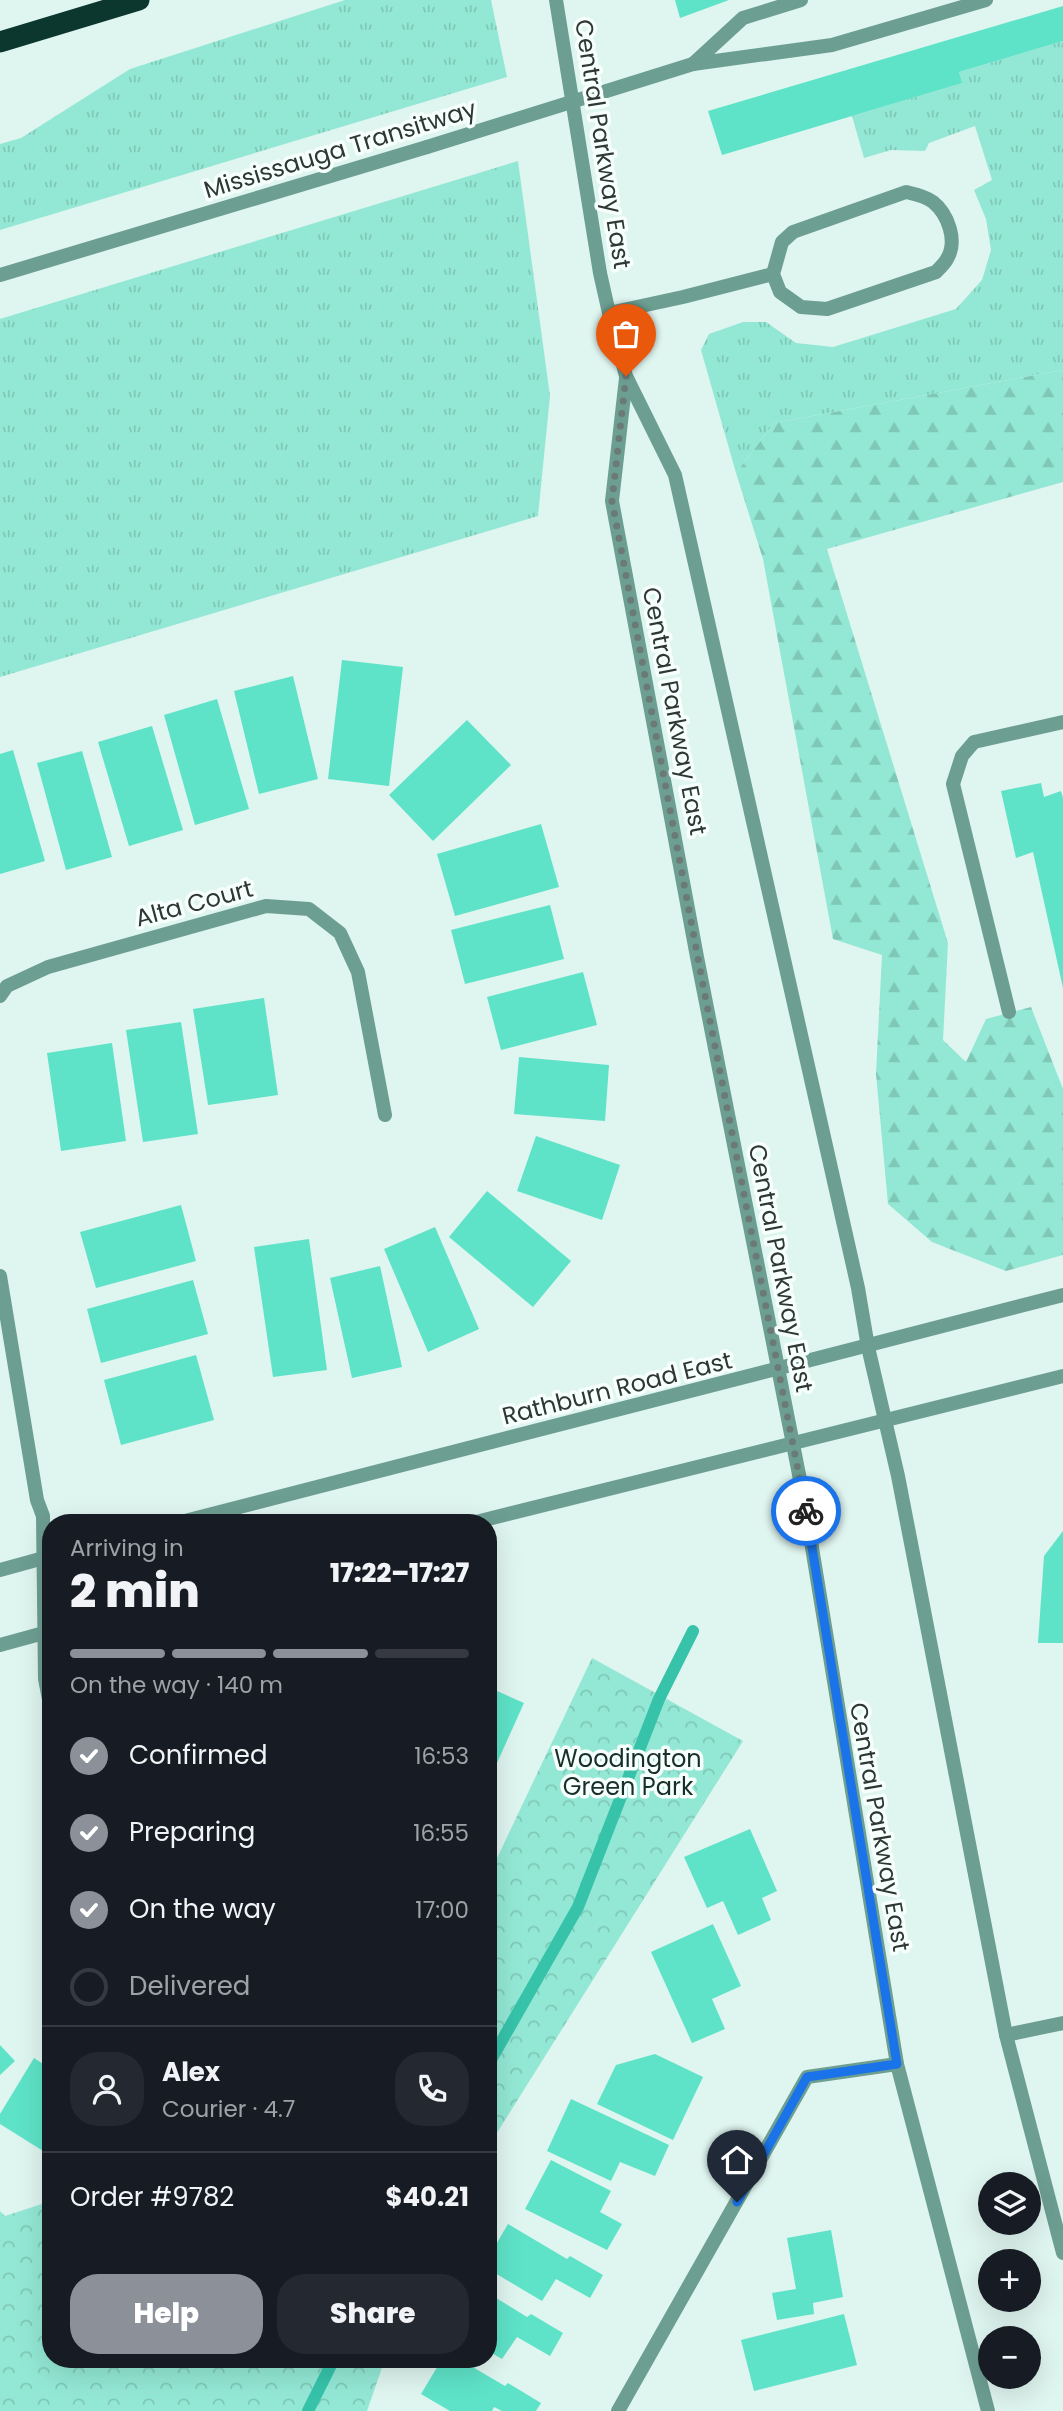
<!DOCTYPE html>
<html lang="en">
<head>
<meta charset="utf-8">
<style>
  :root { --surface:#171b24; --page:#242831; --text:#f1f3f6; --muted:#9ea1a6; --line:#363941; --accent:#8c9099 }
  body { margin:0; font-family:Poppins,sans-serif; background:var(--page); color:var(--text); height:100vh; display:flex; flex-direction:column; font-size:26px; white-space:nowrap }
  * { box-sizing:border-box; margin:0 }
  p { font-size:23px; color:var(--muted) }
  .icon { flex:none; width:38px; height:38px; fill:none; stroke:currentColor; stroke-width:2; stroke-linecap:round; stroke-linejoin:round }
  .map { position:relative; flex:1; overflow:hidden }
  .sheet { position:absolute; left:42px; top:1514px; width:455px; height:854px; display:flex; flex-direction:column; background:var(--surface); border-radius:28px; box-shadow:0 7px 28px #0002 }
  .sheet>* { flex:none }
  .buttons { position:absolute; left:978px; top:2172px; display:grid; gap:14px }
  .buttons a { display:grid; place-items:center; width:63px; height:63px; border-radius:50%; background:var(--surface); box-shadow:0 7px 28px #0002; font-size:35px }
  .pin { position:absolute; display:grid; place-items:center; width:60px; height:60px; color:#fff; margin:-72px -30px; border-radius:50% 50% 50% 0; rotate:-45deg; box-shadow:0 0 7px #0007 }
  .pin .icon { rotate:45deg }
  .courier { position:absolute; display:grid; place-items:center; width:70px; height:70px; margin:-35px; border:5px solid #1a73e8; border-radius:50%; background:#fff; color:#222; box-shadow:0 2px 9px #0007 }
  .overview em { font-style:normal; font-weight:800 }
  .overview div { display:flex; flex-direction:column-reverse }
  .overview { display:flex; align-items:center; justify-content:space-between; height:119px; padding:0 28px }
  h1 { font-size:46px; font-weight:800; line-height:52px }
  .bar { display:grid; grid-template-columns:repeat(4,1fr); gap:10px 7px; align-content:center; height:84px; padding:0 28px }
  .bar i { height:9px; border-radius:5px; background:var(--line) }
  .bar .on { background:var(--accent) }
  .bar p { grid-column:span 4 }
  .line { display:flex; align-items:center; gap:18px; padding:0 28px; border-top:2px solid var(--line) }
  .line div { flex:1 }
  .round { display:grid; place-items:center; flex:none; width:74px; height:74px; border-radius:28px; background:var(--page) }
  ol { padding:0 28px; list-style:none }
  li { display:flex; align-items:center; gap:21px; height:77px }
  li p { margin-inline-start:auto }
  li .icon { padding:7px; border-radius:50%; background:var(--accent); color:#fff; stroke-width:4 }
  li:last-child { color:var(--muted) }
  li i { width:38px; height:38px; border:4px solid var(--line); border-radius:50% }
  .action { display:flex; gap:14px; margin-top:auto; padding:14px 28px }
  .action a { flex:1; height:80px; border-radius:28px; background:var(--accent); color:#fff; font-size:28px; font-weight:800; line-height:80px; text-align:center }
  .action a+a { background:var(--page); color:var(--text) }
  .map>svg:first-child { display:block }
</style>
</head>
<body>
<div class="map">
<svg width="1063" height="2411" viewBox="0 0 1063 2411">
  <defs>
    <pattern id="grass-tufts" width="24" height="20" patternUnits="userSpaceOnUse" patternTransform="scale(1.75)"><rect width="24" height="20" fill="#93e8d5"/><path d="M3 7l-1-3M5 7V3M7 7l1-3M15 17l-1-3M17 17v-4M19 17l1-3" fill="none" stroke="#7fc8b7"/></pattern>
    <pattern id="forest-firs" width="22" height="20" patternUnits="userSpaceOnUse" patternTransform="scale(1.75)"><rect width="22" height="20" fill="#93e8d5"/><path d="M5 1l3.5 6h-7zM16 11l3.5 6h-7z" fill="#7fc8b7"/></pattern>
    <pattern id="park-crowns" width="20" height="18" patternUnits="userSpaceOnUse" patternTransform="scale(1.75)"><rect width="20" height="18" fill="#93e8d5"/><path d="M2 6a3 3 0 1 1 6 0M12 15a3 3 0 1 1 6 0" fill="none" stroke="#7fc8b7"/></pattern>
  </defs>
  <rect width="100%" height="100%" fill="#dff5ef"/>
  <g fill="url(#grass-tufts)">
    <path d="M345,0h146l16,77 -507,153v-86l21,-6 109,-69z"/>
    <path d="M1063,41v329l-289,53 -38,50 -35,-123 8,-16 34,-12h23l30,21 37,4 123,-38 26,-29 9,-30 -5,-31 -12,-29 18,-10 -17,-54 -46,17 -4,8 -34,-1 -27,8 -12,-42 109,-33 -2,-11z"/>
    <path d="M518,161l32,235 -12,120 -538,161v-358z"/>
  </g>
  <path fill="url(#forest-firs)" d="M1063,370v112l-236,67 121,394 -5,97 23,22 20,-43 45,-12 32,82v166l-57,16 -74,-29 -44,-38 -12,-130 6,-119 -49,-16 -70,-380 -27,-86 38,-50z"/>
  <g fill="url(#park-crowns)">
    <path d="M592,1658l151,83 -255,406v-270z"/>
    <path d="M51,2201v158h334l-18,52h-367v-200l5,5z"/>
  </g>
  <g fill="none" stroke-linecap="round" stroke-linejoin="round">
    <g stroke="#36c3aa" stroke-width="12">
      <path d="M488,2065l90,-158 81,-208 34,-68"/>
      <path d="M308,2411l26,-52"/>
    </g>
  </g>
  <g fill="#5ee3c8">
    <path d="M675,0h54l-49,18z"/>
    <path d="M1063,6v35l-104,31 3,11 -240,72 -14,-44z"/>
    <path d="M342,660l61,7 -14,119 -61,-7z"/>
    <path d="M293,676l25,103 -59,15 -25,-103z"/>
    <path d="M217,699l32,110 -54,16 -31,-110z"/>
    <path d="M467,720l44,45 -78,76 -44,-46z"/>
    <path d="M152,726l31,104 -54,16 -31,-104z"/>
    <path d="M13,750l32,111 -45,13v-120z"/>
    <path d="M82,751l30,106 -46,13 -29,-107z"/>
    <path d="M1041,783l3,14 17,-6 2,7v190l-30,-136 -17,6 -15,-67z"/>
    <path d="M541,824l18,63 -104,29 -18,-62z"/>
    <path d="M550,905l14,54 -99,25 -14,-54z"/>
    <path d="M583,972l14,53 -96,25 -14,-53z"/>
    <path d="M264,998l14,97 -70,10 -15,-96z"/>
    <path d="M181,1022l17,112 -55,8 -17,-112z"/>
    <path d="M112,1043l14,98 -65,10 -14,-98z"/>
    <path d="M519,1057l90,8 -4,56 -91,-7z"/>
    <path d="M536,1136l84,29 -18,55 -85,-29z"/>
    <path d="M487,1191l84,70 -38,46 -84,-70z"/>
    <path d="M181,1205l15,56 -100,27 -16,-56z"/>
    <path d="M435,1227l44,102 -51,23 -44,-103z"/>
    <path d="M309,1239l18,131 -54,7 -19,-130z"/>
    <path d="M380,1266l22,101 -50,11 -22,-100z"/>
    <path d="M193,1280l15,54 -107,29 -14,-54z"/>
    <path d="M196,1355l18,65 -93,25 -17,-65z"/>
    <path d="M1063,1531v112h-25l6,-87z"/>
    <path d="M488,1687l36,16 -36,80z"/>
    <path d="M750,1829l27,62 -15,7 9,22 -33,15 -15,-34 -16,7 -23,-51z"/>
    <path d="M713,1924l28,62 -29,13 13,30 -33,14 -41,-91z"/>
    <path d="M0,2045l15,16 -15,14z"/>
    <path d="M655,2054l48,23 -30,63 -76,-36 19,-39z"/>
    <path d="M34,2058l17,11v80l-3,5 -48,-30v-10z"/>
    <path d="M571,2099l98,46 -14,31 -35,-14 -9,19 -64,-30z"/>
    <path d="M551,2160l60,31 -11,21 22,12 -15,26 -82,-41z"/>
    <path d="M508,2224l59,35 3,-3 33,19 -13,23 -34,-19 -14,22 -54,-32v-11z"/>
    <path d="M831,2230l12,67 -30,6 1,11 -37,6 -5,-27 24,-4 -9,-51z"/>
    <path d="M488,2293l39,24 4,-3 32,19 -13,23 -33,-19 -15,22 -14,-8z"/>
    <path d="M844,2314l13,51 -103,26 -13,-51z"/>
    <path d="M442,2359h17l46,27 3,-3 33,20 -5,8h-34l-8,-4 -2,4h-42l-29,-17z"/>
  </g>
  <g fill="none" stroke-linecap="round" stroke-linejoin="round">
    <g stroke="#6d9e92" stroke-width="14">
      <path d="M693,64l139,-19 154,-45"/>
      <path d="M693,64l50,-46 58,-18"/>
      <path d="M906,192c9,2 19,4 27,10 15,12 25,39 14,57 -2,4 -7,9 -11,13l-109,37 -26,-2 -21,-15 -7,-18 9,-32 11,-10z"/>
      <path d="M0,275l427,-128"/>
      <path d="M609,313l74,-16 90,-23"/>
      <path d="M1009,1012l-56,-228 9,-28 12,-14 89,-20"/>
      <path d="M1006,2035l57,-12"/>
    </g>
    <g stroke="#6d9e92" stroke-width="14">
      <path d="M0,996l7,-10 41,-19 218,-61 43,3 31,24 18,39 27,143"/>
      <path d="M0,1276l37,224 6,16 2,163 6,31"/>
      <path d="M618,2411l189,-334 90,-13"/>
    </g>
    <g stroke="#6d9e92" stroke-width="14">
      <path d="M556,0l44,273 9,40 17,63 49,99 183,813 10,59 30,129 108,559 57,218"/>
      <path d="M626,378l-14,123 85,456 108,548 92,559 91,347"/>
      <path d="M181,1522l882,-227"/>
      <path d="M476,1522l587,-146"/>
      <path d="M0,1570l51,-14"/>
      <path d="M0,1645l51,-14"/>
    </g>
    <path stroke="#0b372f" stroke-width="21" d="M0,42l139,-42"/>
    <path stroke="#6d9e92" stroke-width="14" d="M427,147l266,-83"/>
  </g>
  <g fill="none" stroke-linecap="round" stroke-linejoin="round">
    <path stroke="#6c7a75" stroke-width="7" stroke-dasharray="0 12.6" d="M626,376l-14,125 91,484 103,526"/>
    <path stroke="#1a73e8" stroke-width="9" d="M737,2202l70,-125 90,-13 -91,-553"/>
  </g>
  <g text-anchor="middle" dominant-baseline="central" stroke-width="7" stroke-linejoin="round" paint-order="stroke">
    <g font-size="24" fill="#2e3734" stroke="#f6fffc">
      <text transform="translate(603 144) rotate(81)">Central Parkway East</text>
      <text transform="translate(340 149) rotate(-17)">Mississauga Transitway</text>
      <text transform="translate(675 711) rotate(79)">Central Parkway East</text>
      <text transform="translate(194 903) rotate(-15)">Alta Court</text>
      <text transform="translate(781 1268) rotate(79)">Central Parkway East</text>
      <text transform="translate(617 1388) rotate(-14)">Rathburn Road East</text>
      <text transform="translate(880 1827) rotate(80)">Central Parkway East</text>
    </g>
    <g font-size="24" fill="#172e29" stroke="#f6fffc">
      <text x="628" y="1758">Woodington<tspan x="628" dy="28">Green Park</tspan></text>
    </g>
  </g>
</svg>
<div class="buttons">
<a><svg class="icon" aria-label="layers" viewBox="0 0 24 24"><path d="M12 4l9 5-9 5-9-5zM3 14l9 5 9-5"/></svg></a>
<a>+</a>
<a>−</a>
</div>
<div class="pin" style="left:626px;top:376px;background:#ea580c"><svg class="icon" aria-label="bag" viewBox="0 0 24 24"><path d="M5 8h14l-1 12H6zM9 8a3 3 0 0 1 6 0"/></svg></div>
<div class="pin" style="left:737px;top:2202px;background:#1f2937"><svg class="icon" aria-label="home" viewBox="0 0 24 24"><path d="M3 11l9-7 9 7M6 9v11h12V9"/></svg></div>
<div class="courier" style="left:806px;top:1511px"><svg class="icon" aria-label="bike" viewBox="0 0 24 24"><circle cx="6" cy="16" r="4"/><circle cx="18" cy="16" r="4"/><path d="M6 16l4-8h5l3 8M10 8l3 8H6M13 5h3"/></svg></div>
<section class="sheet">
<div class="overview"><div><h1>2 min</h1><p>Arriving in</p></div><em>17:22–17:27</em></div>
<div class="bar"><i class="on"></i><i class="on"></i><i class="on"></i><i></i><p>On the way · 140 m</p></div>
<ol>
<li><svg class="icon" aria-label="check" viewBox="0 0 24 24"><path d="M5 12l5 5 9-10"/></svg>Confirmed<p>16:53</p></li>
<li><svg class="icon" aria-label="check" viewBox="0 0 24 24"><path d="M5 12l5 5 9-10"/></svg>Preparing<p>16:55</p></li>
<li><svg class="icon" aria-label="check" viewBox="0 0 24 24"><path d="M5 12l5 5 9-10"/></svg>On the way<p>17:00</p></li>
<li><i></i>Delivered</li>
</ol>
<div class="line" style="height:126px"><a class="round"><svg class="icon" aria-label="person" viewBox="0 0 24 24"><circle cx="12" cy="8" r="4"/><path d="M4 21q1-7 8-7t8 7"/></svg></a><div><b>Alex</b><p>Courier · 4.7</p></div><a class="round"><svg class="icon" aria-label="phone" viewBox="0 0 24 24"><path d="M5 4h4l2 5-3 2q2 4 5 5l2-3 5 2v4C11 20 4 13 5 4z"/></svg></a></div>
<div class="line" style="height:91px"><div>Order #9782</div><b>$40.21</b></div>
<div class="action"><a>Help</a><a>Share</a></div>
</section>
</div>
</body>
</html>
